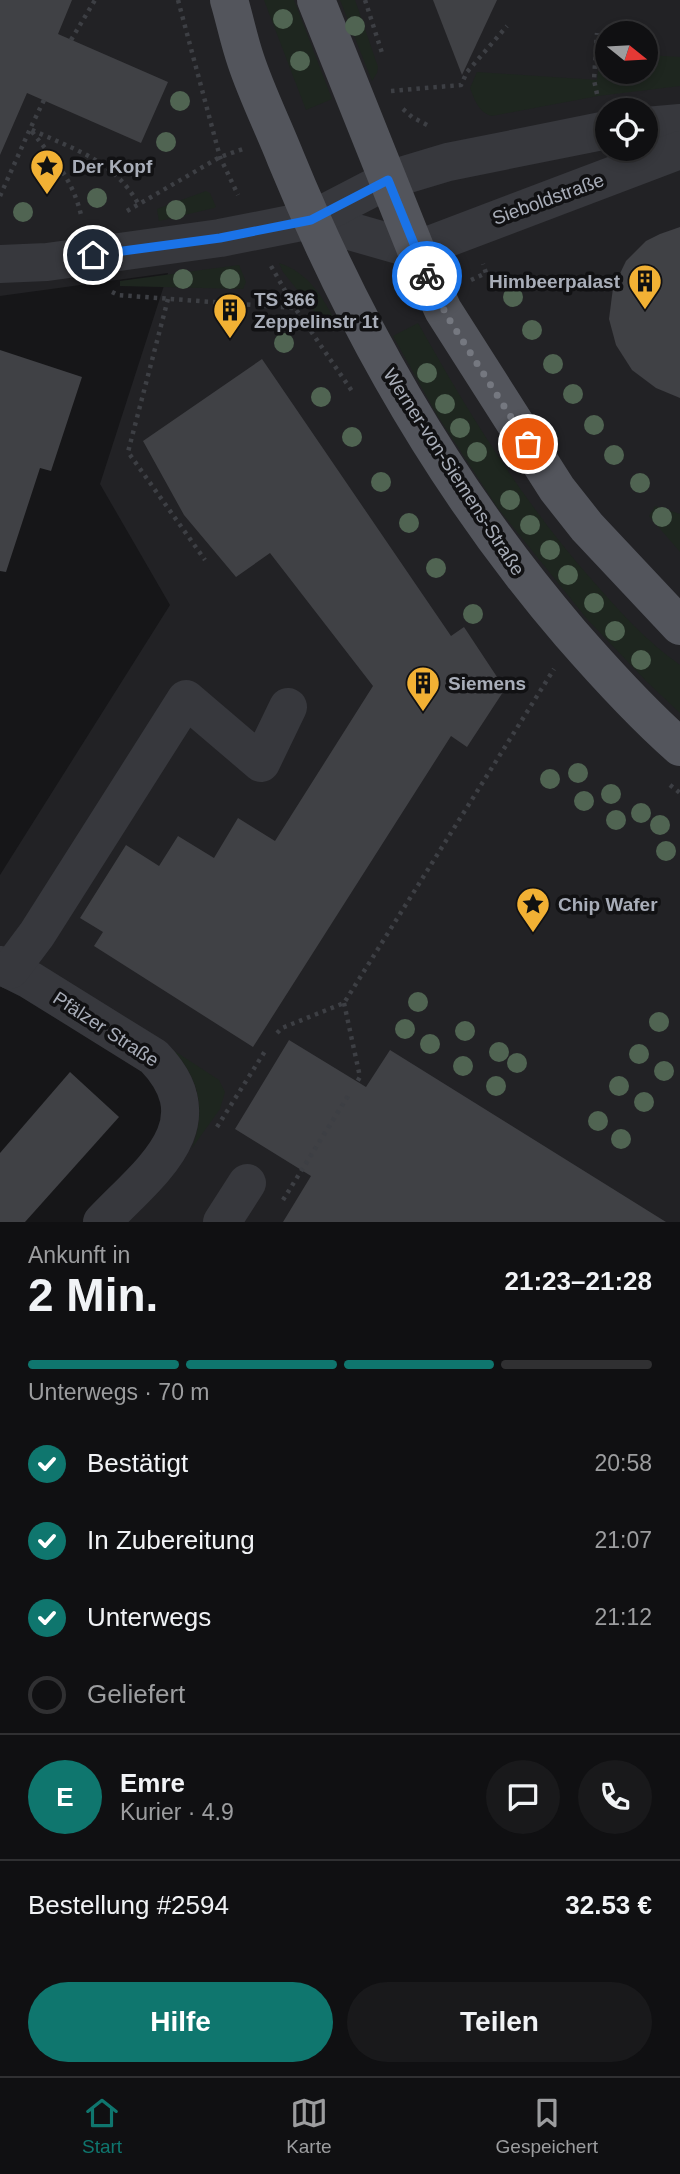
<!DOCTYPE html>
<html lang="de">
<head>
<meta charset="utf-8">
<style>
  :root { --surface:#101012; --page:#19191b; --text:#f1f3f6; --muted:#9c9d9f; --line:#303032; --accent:#0f766e }
  body { margin:0; font-family:Arial,sans-serif; background:var(--page); color:var(--text); height:100vh; display:flex; flex-direction:column; font-size:26px; white-space:nowrap }
  * { box-sizing:border-box; margin:0 }
  p { font-size:23px; color:var(--muted) }
  .icon { flex:none; width:38px; height:38px; fill:none; stroke:currentColor; stroke-width:2; stroke-linecap:round; stroke-linejoin:round }
  .map { position:relative; height:1222px; overflow:hidden }
  .sheet { display:flex; flex-direction:column; background:var(--surface); flex:1 }
  .sheet>* { flex:none }
  .needle { width:46px; rotate:108deg }
  .buttons { position:absolute; left:595px; top:21px; display:grid; gap:14px }
  .buttons a { display:grid; place-items:center; width:63px; height:63px; border-radius:50%; background:var(--surface); box-shadow:0 4px 10px #0003,0 0 0 2px var(--line); font-size:35px }
  .pin { position:absolute; display:grid; place-items:center; width:60px; height:60px; color:#fff; margin:-30px; border:4px solid #fff; border-radius:50%; box-shadow:0 2px 7px #0007 }
  .courier { position:absolute; display:grid; place-items:center; width:70px; height:70px; margin:-35px; border:5px solid #1a73e8; border-radius:50%; background:#fff; color:#222; box-shadow:0 2px 9px #0007 }
  .head em { font-style:normal; font-weight:800 }
  .head div { display:flex; flex-direction:column-reverse }
  .head { display:flex; align-items:center; justify-content:space-between; height:119px; padding:0 28px }
  h1 { font-size:46px; font-weight:800; line-height:52px }
  .bar { display:grid; grid-template-columns:repeat(4,1fr); gap:10px 7px; align-content:center; height:84px; padding:0 28px }
  .bar i { height:9px; border-radius:5px; background:var(--line) }
  .bar .active { background:var(--accent) }
  .bar p { grid-column:span 4 }
  .line { display:flex; align-items:center; gap:18px; padding:0 28px; border-top:2px solid var(--line) }
  .line div { flex:1 }
  .round { display:grid; place-items:center; flex:none; width:74px; height:74px; border-radius:37px; background:var(--page) }
  ol { padding:0 28px; list-style:none }
  li { display:flex; align-items:center; gap:21px; height:77px }
  li p { margin-inline-start:auto }
  li .icon { padding:7px; border-radius:50%; background:var(--accent); color:#fff; stroke-width:4 }
  li:last-child { color:var(--muted) }
  li i { width:38px; height:38px; border:4px solid var(--line); border-radius:50% }
  .action { display:flex; gap:14px; margin-top:auto; padding:14px 28px }
  .action a { flex:1; height:80px; border-radius:42px; background:var(--accent); color:#fff; font-size:28px; font-weight:800; line-height:80px; text-align:center }
  .action a+a { background:var(--page); color:var(--text) }
  .tabs { display:flex; justify-content:space-around; align-items:center; height:98px; border-top:2px solid var(--line); background:var(--surface); font-size:19px; color:var(--muted) }
  .tabs a { display:grid; justify-items:center; gap:4px }
  .tabs .active { color:var(--accent) }
  .map>svg:first-child { display:block }
</style>
</head>
<body>
<div class="map">
<svg width="680" height="1222" viewBox="0 0 680 1222">
  <rect width="100%" height="100%" fill="#161618"/>
  <path fill="#222225" fill-rule="evenodd" d="M0,0h680v1222h-577l109,-122 -212,-136v-89l170,-270 -70,-121 68,-211 -168,23zM607,33h39v39h-39zM607,110h39v39h-39z"/>
  <g fill="#1e261f">
    <path d="M264,0h30l38,99 -26,11z"/>
    <path d="M340,0h15l23,67 -1,6 -5,8z"/>
    <path d="M600,52h7v20h39v-17l34,2v29l-82,10 -106,20c-14,-4 -17,-16 -22,-28l7,-16 120,8z"/>
    <path d="M206,191l4,2 6,14 -2,1 -55,13 -2,-12z"/>
    <path d="M279,263c30,10 42,32 57,59l-14,-1 -39,-49z"/>
    <path d="M239,265l7,17 -3,7 -123,-3v-5z"/>
    <path d="M418,323c51,91 105,179 174,257 28,32 53,60 88,85v48l-34,-32 -59,-62 -90,-112 -60,-92 -44,-79z"/>
    <path d="M655,506l25,8v38l-31,-36z"/>
    <path d="M173,1050l46,30 6,12 -5,17 -28,39c14,-36 8,-69 -19,-98z"/>
  </g>
  <g fill="#404145">
    <path d="M0,0h72l-14,34 110,48 -27,61 -114,-50 -27,62z"/>
    <path d="M433,0h64l-35,75z"/>
    <path d="M680,227v171l-24,-10 -24,-18 -16,-25 -7,-26 4,-31 13,-27 20,-20 14,-7z"/>
    <path d="M0,350l82,27 -31,94 -11,-3 -34,104 -6,-1z"/>
    <path d="M262,359l189,277 13,-9 41,62 -38,58 -16,-11 -198,311 -159,-101 9,-14 -23,-14 46,-73 33,21 19,-30 36,22 24,-40 37,23 98,-155 -103,-133 -34,24 -52,-62 -41,-74z"/>
    <path d="M289,1040l77,47 24,-37 276,172h-383l28,-46 -76,-47z"/>
    <path d="M70,1072l49,45 -94,105h-25v-69z"/>
  </g>
  <g fill="none" stroke-linecap="round" stroke-linejoin="round">
    <g stroke="#3d3f44" stroke-width="4.5" stroke-dasharray="3.5 5" stroke-linecap="butt">
      <path d="M178,0l42,157 18,38"/>
      <path d="M365,0l18,56"/>
      <path d="M71,40l24,-40"/>
      <path d="M391,91l70,-6 6,-13 40,-46"/>
      <path d="M597,94l-3,-14 3,-47"/>
      <path d="M44,100l-14,29c45,21 84,31 109,76"/>
      <path d="M403,109l9,8 19,10"/>
      <path d="M0,196l30,-67c25,33 43,49 52,90"/>
      <path d="M127,211l93,-54 23,-8"/>
      <path d="M271,266l24,42 59,86"/>
      <path d="M471,280l15,-7 -3,-9"/>
      <path d="M112,292l6,3 176,13"/>
      <path d="M168,299l-40,153 77,108"/>
      <path d="M670,785l10,8"/>
      <path d="M344,1003l16,74 -3,5"/>
      <path d="M277,1033l5,-5 62,-25 210,-334"/>
      <path d="M217,1127l50,-79"/>
      <path d="M283,1200l65,-104"/>
    </g>
    <g stroke="#37383d" stroke-width="38">
      <path d="M646,126l34,-3"/>
      <path d="M311,220l105,30 264,-100"/>
      <path d="M0,264l47,-2 173,-24 91,-18 77,-40 60,-18 159,-32"/>
      <path d="M0,965l30,15 124,77c65,68 -6,116 -52,165"/>
      <path d="M10,970l27,-36 149,-235 75,64 27,-56"/>
      <path d="M222,1222l25,-39"/>
    </g>
    <g stroke="#53555c" stroke-width="38">
      <path d="M229,0c6,20 10,41 17,61 11,33 27,65 40,98 70,171 163,333 284,474 34,39 70,79 110,114"/>
      <path d="M316,0l100,250 27,60 114,179 30,38 93,99"/>
    </g>
  </g>
  <g fill="#506452">
    <circle cx="283" cy="19" r="10"/>
    <circle cx="355" cy="26" r="10"/>
    <circle cx="300" cy="61" r="10"/>
    <circle cx="180" cy="101" r="10"/>
    <circle cx="166" cy="142" r="10"/>
    <circle cx="97" cy="198" r="10"/>
    <circle cx="176" cy="210" r="10"/>
    <circle cx="23" cy="212" r="10"/>
    <circle cx="183" cy="279" r="10"/>
    <circle cx="230" cy="279" r="10"/>
    <circle cx="513" cy="297" r="10"/>
    <circle cx="532" cy="330" r="10"/>
    <circle cx="284" cy="343" r="10"/>
    <circle cx="553" cy="364" r="10"/>
    <circle cx="427" cy="373" r="10"/>
    <circle cx="573" cy="394" r="10"/>
    <circle cx="321" cy="397" r="10"/>
    <circle cx="445" cy="404" r="10"/>
    <circle cx="594" cy="425" r="10"/>
    <circle cx="460" cy="428" r="10"/>
    <circle cx="352" cy="437" r="10"/>
    <circle cx="477" cy="452" r="10"/>
    <circle cx="614" cy="455" r="10"/>
    <circle cx="381" cy="482" r="10"/>
    <circle cx="640" cy="483" r="10"/>
    <circle cx="510" cy="500" r="10"/>
    <circle cx="662" cy="517" r="10"/>
    <circle cx="409" cy="523" r="10"/>
    <circle cx="530" cy="525" r="10"/>
    <circle cx="550" cy="550" r="10"/>
    <circle cx="436" cy="568" r="10"/>
    <circle cx="568" cy="575" r="10"/>
    <circle cx="594" cy="603" r="10"/>
    <circle cx="473" cy="614" r="10"/>
    <circle cx="615" cy="631" r="10"/>
    <circle cx="641" cy="660" r="10"/>
    <circle cx="578" cy="773" r="10"/>
    <circle cx="550" cy="779" r="10"/>
    <circle cx="611" cy="794" r="10"/>
    <circle cx="584" cy="801" r="10"/>
    <circle cx="641" cy="813" r="10"/>
    <circle cx="616" cy="820" r="10"/>
    <circle cx="660" cy="825" r="10"/>
    <circle cx="666" cy="851" r="10"/>
    <circle cx="418" cy="1002" r="10"/>
    <circle cx="659" cy="1022" r="10"/>
    <circle cx="405" cy="1029" r="10"/>
    <circle cx="465" cy="1031" r="10"/>
    <circle cx="430" cy="1044" r="10"/>
    <circle cx="499" cy="1052" r="10"/>
    <circle cx="639" cy="1054" r="10"/>
    <circle cx="517" cy="1063" r="10"/>
    <circle cx="463" cy="1066" r="10"/>
    <circle cx="664" cy="1071" r="10"/>
    <circle cx="496" cy="1086" r="10"/>
    <circle cx="619" cy="1086" r="10"/>
    <circle cx="644" cy="1102" r="10"/>
    <circle cx="598" cy="1121" r="10"/>
    <circle cx="621" cy="1139" r="10"/>
  </g>
  <g fill="none" stroke-linecap="round" stroke-linejoin="round">
    <path stroke="#757880" stroke-width="7" stroke-dasharray="0 12.6" d="M427,276l20,40 81,128"/>
    <path stroke="#1a73e8" stroke-width="9" d="M93,255l127,-17 91,-18 77,-40 39,96"/>
  </g>
  <defs>
    <g id="sight-pin" transform="scale(1.75)"><path d="M0 17L-7.5 6A9.5 9.5 0 1 1 7.5 6Z" fill="#f2b134" stroke="#111113"/><path d="M0-6L1.8-2.2L6-1.7L2.9 1.2L3.7 5.4L0 3.3L-3.7 5.4L-2.9 1.2L-6-1.7L-1.8-2.2Z" fill="#111"/></g>
    <g id="building-pin" transform="scale(1.75)"><path d="M0 17L-7.5 6A9.5 9.5 0 1 1 7.5 6Z" fill="#f2b134" stroke="#111113"/><path d="M-4-6H4V6H1V3H-1V6H-4ZM-2.5-4.3h1.7v1.8h-1.7ZM.8-4.3h1.7v1.8H.8ZM-2.5-1h1.7V.8h-1.7ZM.8-1h1.7V.8H.8Z" fill="#111"/></g>
  </defs>
  <g fill-rule="evenodd">
    <use href="#sight-pin" x="47" y="166"/>
    <use href="#building-pin" x="645" y="281"/>
    <use href="#building-pin" x="230" y="310"/>
    <use href="#building-pin" x="423" y="683"/>
    <use href="#sight-pin" x="533" y="904"/>
  </g>
  <g text-anchor="middle" dominant-baseline="central" stroke-width="7" stroke-linejoin="round" paint-order="stroke">
    <g font-size="19" font-weight="bold" fill="#a8adb8" stroke="#111113" text-anchor="start">
      <text x="72" y="166">Der Kopf</text>
      <text x="620" y="281" text-anchor="end">Himbeerpalast</text>
      <text x="254" y="299">TS 366<tspan x="254" dy="22">Zeppelinstr 1t</tspan></text>
      <text x="448" y="683">Siemens</text>
      <text x="558" y="904">Chip Wafer</text>
    </g>
    <g font-size="19" fill="#a8adb8" stroke="#111113">
      <text transform="translate(548 199) rotate(-20)">Sieboldstraße</text>
      <text transform="translate(454 472) rotate(57)">Werner-von-Siemens-Straße</text>
      <text transform="translate(106 1029) rotate(33)">Pfälzer Straße</text>
    </g>
  </g>
</svg>
<div class="buttons">
<a><svg class="needle" viewBox="-14 -14 28 28"><path d="M0-13l5 13h-10z" fill="#e53935"/><path d="M0 13l5-13h-10z" fill="#9c9d9f"/></svg></a>
<a><svg class="icon" aria-label="locate" viewBox="0 0 24 24"><circle cx="12" cy="12" r="6"/><path d="M12 2v4M12 18v4M2 12h4M18 12h4"/></svg></a>
</div>
<div class="pin" style="left:528px;top:444px;background:#ea580c"><svg class="icon" aria-label="bag" viewBox="0 0 24 24"><path d="M5 8h14l-1 12H6zM9 8a3 3 0 0 1 6 0"/></svg></div>
<div class="pin" style="left:93px;top:255px;background:#1f2937"><svg class="icon" aria-label="home" viewBox="0 0 24 24"><path d="M3 11l9-7 9 7M6 9v11h12V9"/></svg></div>
<div class="courier" style="left:427px;top:276px"><svg class="icon" aria-label="bike" viewBox="0 0 24 24"><circle cx="6" cy="16" r="4"/><circle cx="18" cy="16" r="4"/><path d="M6 16l4-8h5l3 8M10 8l3 8H6M13 5h3"/></svg></div>
</div>
<section class="sheet">
<div class="head"><div><h1>2 Min.</h1><p>Ankunft in</p></div><em>21:23–21:28</em></div>
<div class="bar"><i class="active"></i><i class="active"></i><i class="active"></i><i></i><p>Unterwegs · 70 m</p></div>
<ol>
<li><svg class="icon" aria-label="check" viewBox="0 0 24 24"><path d="M5 12l5 5 9-10"/></svg>Bestätigt<p>20:58</p></li>
<li><svg class="icon" aria-label="check" viewBox="0 0 24 24"><path d="M5 12l5 5 9-10"/></svg>In Zubereitung<p>21:07</p></li>
<li><svg class="icon" aria-label="check" viewBox="0 0 24 24"><path d="M5 12l5 5 9-10"/></svg>Unterwegs<p>21:12</p></li>
<li><i></i>Geliefert</li>
</ol>
<div class="line" style="height:126px"><b class="round" style="background:var(--accent);color:#fff">E</b><div><b>Emre</b><p>Kurier · 4.9</p></div><a class="round"><svg class="icon" aria-label="chat" viewBox="0 0 24 24"><path d="M4 5h16v11H9l-5 4z"/></svg></a><a class="round"><svg class="icon" aria-label="phone" viewBox="0 0 24 24"><path d="M5 4h4l2 5-3 2q2 4 5 5l2-3 5 2v4C11 20 4 13 5 4z"/></svg></a></div>
<div class="line" style="height:91px"><div>Bestellung #2594</div><b>32.53 €</b></div>
<div class="action"><a>Hilfe</a><a>Teilen</a></div>
</section>
<nav class="tabs">
<a class="active"><svg class="icon" aria-label="home" viewBox="0 0 24 24"><path d="M3 11l9-7 9 7M6 9v11h12V9"/></svg>Start</a>
<a><svg class="icon" aria-label="map" viewBox="0 0 24 24"><path d="M3 6l6-2 6 2 6-2v14l-6 2-6-2-6 2zM9 4v14M15 6v14"/></svg>Karte</a>
<a><svg class="icon" aria-label="saved" viewBox="0 0 24 24"><path d="M7 4h10v16l-5-4-5 4z"/></svg>Gespeichert</a>
</nav>
</body>
</html>
